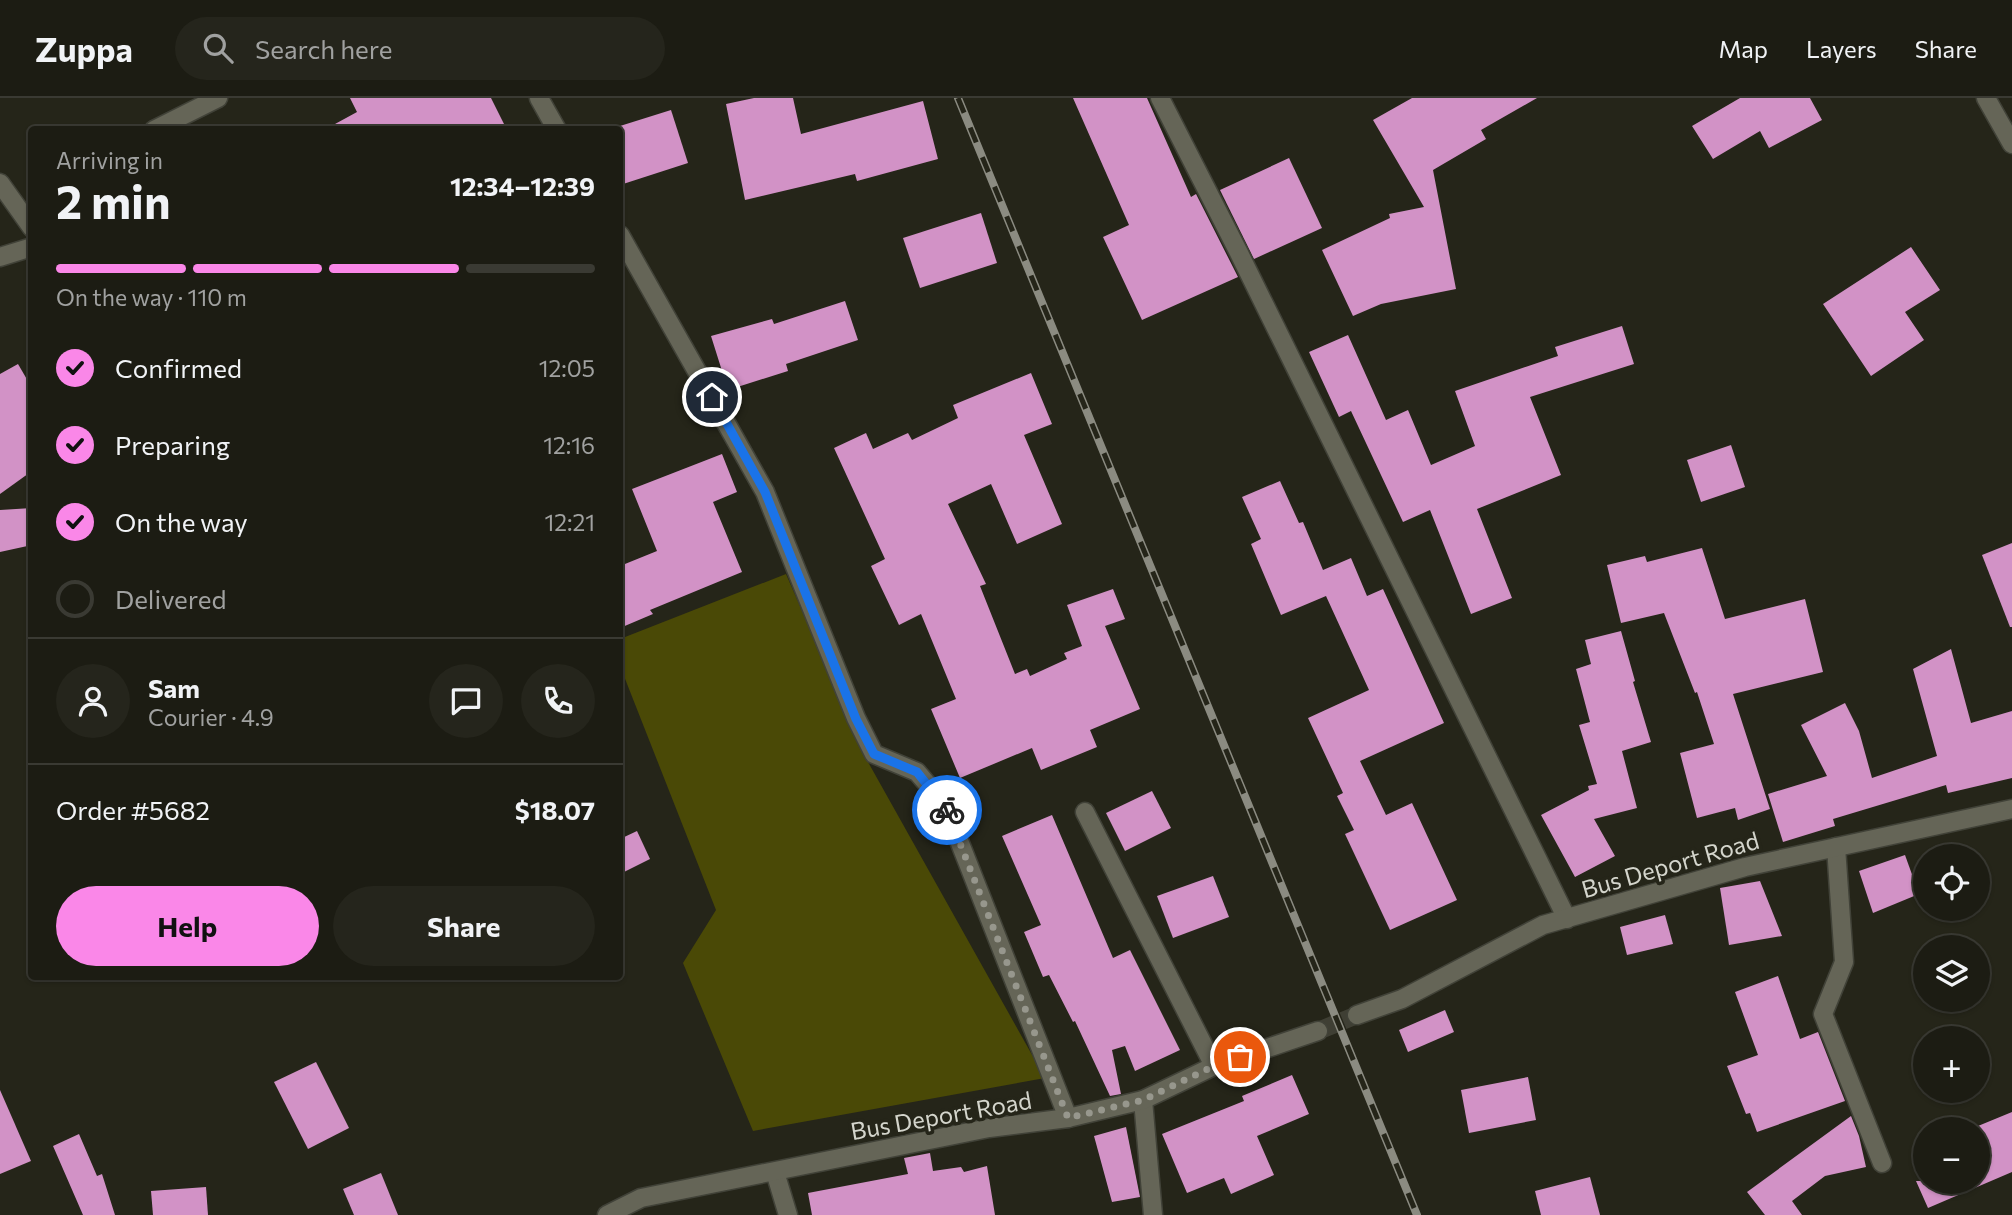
<!DOCTYPE html>
<html lang="en">
<head>
<meta charset="utf-8">
<style>
  :root { --surface:#1c1c13; --page:#25251c; --text:#f1f3f6; --muted:#a0a1a0; --line:#3a3a33; --accent:#fa87e8 }
  body { margin:0; font-family:Commissioner,sans-serif; background:var(--page); color:var(--text); height:100vh; display:flex; flex-direction:column; font-size:26px; white-space:nowrap }
  * { box-sizing:border-box; margin:0 }
  p { font-size:23px; color:var(--muted) }
  .icon { flex:none; width:38px; height:38px; fill:none; stroke:currentColor; stroke-width:2; stroke-linecap:round; stroke-linejoin:round }
  .map { position:relative; flex:1; overflow:hidden }
  .drawer { position:absolute; left:28px; top:28px; width:595px; height:854px; display:flex; flex-direction:column; background:var(--surface); border-radius:7px; box-shadow:0 2px 5px #0004,0 0 0 2px var(--line) }
  .drawer>* { flex:none }
  .buttons { position:absolute; left:1913px; top:746px; display:grid; gap:14px }
  .buttons a { display:grid; place-items:center; width:77px; height:77px; border-radius:50%; background:var(--surface); box-shadow:0 2px 5px #0004,0 0 0 2px var(--line); font-size:35px }
  .pin { position:absolute; display:grid; place-items:center; width:60px; height:60px; color:#fff; margin:-30px; border:4px solid #fff; border-radius:50%; box-shadow:0 2px 7px #0007 }
  .courier { position:absolute; display:grid; place-items:center; width:70px; height:70px; margin:-35px; border:5px solid #1a73e8; border-radius:50%; background:#fff; color:#222; box-shadow:0 2px 9px #0007 }
  .head em { font-style:normal; font-weight:700 }
  .head div { display:flex; flex-direction:column-reverse }
  .head { display:flex; align-items:center; justify-content:space-between; height:119px; padding:0 28px }
  h1 { font-size:46px; font-weight:700; line-height:52px }
  .bar { display:grid; grid-template-columns:repeat(4,1fr); gap:10px 7px; align-content:center; height:84px; padding:0 28px }
  .bar i { height:9px; border-radius:5px; background:var(--line) }
  .bar .selected { background:var(--accent) }
  .bar p { grid-column:span 4 }
  .line { display:flex; align-items:center; gap:18px; padding:0 28px; border-top:2px solid var(--line) }
  .line div { flex:1 }
  .round { display:grid; place-items:center; flex:none; width:74px; height:74px; border-radius:37px; background:var(--page) }
  ol { padding:0 28px; list-style:none }
  li { display:flex; align-items:center; gap:21px; height:77px }
  li p { margin-inline-start:auto }
  li .icon { padding:7px; border-radius:50%; background:var(--accent); color:#111; stroke-width:4 }
  li:last-child { color:var(--muted) }
  li i { width:38px; height:38px; border:4px solid var(--line); border-radius:50% }
  .cta { display:flex; gap:14px; margin-top:auto; padding:14px 28px }
  .cta a { flex:1; height:80px; border-radius:42px; background:var(--accent); color:#111; font-size:28px; font-weight:700; line-height:80px; text-align:center }
  .cta a+a { background:var(--page); color:var(--text) }
  header { display:flex; align-items:center; gap:42px; box-sizing:border-box; height:98px; padding:0 35px; background:var(--surface); border-bottom:2px solid var(--line) }
  header strong { font-size:33px }
  nav { display:flex; gap:38px; margin-inline-start:auto; font-size:24px }
  .search { width:490px; height:63px; background:var(--page); display:flex; align-items:center; gap:18px; box-sizing:border-box; padding:0 24px; border-radius:38px; color:var(--muted); font-size:26px }
  .map>svg:first-child { display:block }
</style>
</head>
<body>
<header>
<strong>Zuppa</strong>
<div class="search"><svg class="icon" aria-label="search" viewBox="0 0 24 24"><circle cx="10" cy="10" r="6"/><path d="M15 15l6 6"/></svg>Search here</div>
<nav><a>Map</a><a>Layers</a><a>Share</a></nav>
</header>
<div class="map">
<svg width="2012" height="1117" viewBox="0 0 2012 1117">
  <rect width="100%" height="100%" fill="#252519"/>
  <path fill="#4a4906" d="M786,476l82,188 177,316 -292,53 -70,-168 33,-53 -96,-244v-27z"/>
  <g fill="#d292c6">
    <path d="M350,0h141l16,32h-183l33,-18z"/>
    <path d="M754,0h39l8,36 122,-33 15,58 -81,22 -2,-7 -110,26 -19,-96z"/>
    <path d="M1073,0h74l44,99 5,-3 42,83 -96,43 -39,-83 26,-12z"/>
    <path d="M1412,0h125l-56,32 5,9 -53,31 23,119 -75,15 -28,12 -31,-66 68,-32 -1,-4 35,-7 -51,-87z"/>
    <path d="M1740,0h70l12,22 -53,28 -9,-17 -47,28 -21,-33z"/>
    <path d="M671,12l17,53 -68,22v-59z"/>
    <path d="M1289,60l33,70 -68,31 -34,-69z"/>
    <path d="M981,115l16,50 -77,25 -17,-50z"/>
    <path d="M1911,149l29,43 -35,22 19,28 -53,36 -48,-72z"/>
    <path d="M845,203l13,39 -72,24 2,7 -60,19 -17,-54 61,-17 2,5z"/>
    <path d="M1622,228l12,38 -104,33 31,78 -84,34 35,89 -41,16 -41,-104 -27,12 -52,-111 -12,6 -30,-65 39,-17 38,85 22,-10 23,55 44,-19 -20,-55 103,-35 -3,-9z"/>
    <path d="M18,266l14,24v83l-32,23v-120z"/>
    <path d="M1031,275l21,51 -28,11 38,89 -45,20 -26,-60 -43,20 38,80 -6,2 35,88 12,-5 3,7 37,-17 -3,-6 18,-7 -15,-41 46,-16 12,30 -20,7 35,83 -50,21 7,17 -56,23 -9,-22 -72,30 -29,-69 25,-10 -35,-85 -22,11 -28,-59 14,-7 -51,-111 32,-15 7,16 35,-16 4,7 46,-22 -5,-13z"/>
    <path d="M1731,347l14,42 -44,15 -14,-42z"/>
    <path d="M722,356l15,38 -24,10 29,70 -92,38 3,4 -33,14v-62l37,-15 -25,-62z"/>
    <path d="M1280,383l19,42 4,-1 20,48 28,-12 16,38 16,-7 61,134 -84,38 26,54 26,-12 45,97 -67,30 -45,-96 9,-4 -17,-34 6,-3 -35,-75 61,-28 -43,-94 -45,19 -30,-71 10,-5 -19,-42z"/>
    <path d="M32,410v37l-32,7v-42z"/>
    <path d="M2012,445v84h-2l-28,-72z"/>
    <path d="M1702,450l23,71 80,-20 18,73 -90,22 37,115 -32,11 -3,-12 -38,10 -17,-65 34,-9 -17,-52 -2,1 -31,-80 -43,10 -14,-58 38,-9 2,6z"/>
    <path d="M1621,533l14,50 -2,1 18,60 -29,9 15,57 -43,11 21,37 -40,21 -34,-62 48,-25 -1,-4 9,-2 -18,-59 11,-3 -14,-53 15,-5 -6,-24z"/>
    <path d="M1951,551l20,74 41,-12v67l-64,15 -2,-8 -113,34 2,7 -52,16 -15,-48 59,-18 -26,-51 44,-22 14,28 13,47 65,-22 -24,-87z"/>
    <path d="M1152,693l19,37 -46,23 -19,-38z"/>
    <path d="M1052,717l61,143 17,-8 50,100 -45,21 -10,-25 -13,4 9,44 -11,2 -35,-75 -2,1 -24,-47 -6,2 -19,-45 17,-7 -39,-89z"/>
    <path d="M637,733l13,28 -30,15v-35z"/>
    <path d="M1905,757l14,39 -46,19 -14,-42z"/>
    <path d="M1213,778l16,41 -56,21 -16,-42z"/>
    <path d="M1760,783l22,55 -53,9 -9,-57z"/>
    <path d="M1665,817l8,29 -46,11 -7,-28z"/>
    <path d="M1778,878l22,63 18,-7 27,69 -88,31 -7,-19 -4,1 -19,-48 31,-11 -23,-63z"/>
    <path d="M1445,912l9,22 -46,20 -9,-22z"/>
    <path d="M316,964l33,66 -41,21 -34,-67z"/>
    <path d="M1292,977l17,39 -52,22 17,39 -43,19 -7,-16 -37,15 -25,-59 82,-33 -2,-5z"/>
    <path d="M1528,979l8,43 -67,13 -8,-43z"/>
    <path d="M0,992l31,71 -31,13z"/>
    <path d="M2012,1014v60l-84,36 -12,-27h62v-55z"/>
    <path d="M1851,1018l8,20 7,31 -41,9 -33,25 10,14h-37l-18,-23z"/>
    <path d="M1126,1029l14,70 -28,5 -18,-66z"/>
    <path d="M79,1036l18,42 5,-2 13,41h-32l-30,-69z"/>
    <path d="M930,1055l3,18 28,-4 3,5 23,-6 8,49h-183l-4,-22 100,-19 -4,-16z"/>
    <path d="M381,1075l17,42h-44l-11,-26z"/>
    <path d="M1590,1079l10,38h-59l-6,-24z"/>
    <path d="M206,1089l2,28h-55l-2,-24z"/>
  </g>
  <g fill="none" stroke-linecap="round" stroke-linejoin="round">
    <path stroke="#3f3f34" stroke-width="18" stroke-dasharray="18 9" stroke-linecap="butt" d="M1318,933l39,-16"/>
    <g stroke="#414238" stroke-width="21">
      <g id="minor">
        <path d="M539,0l18,32"/>
        <path d="M1160,0l78,153 329,668"/>
        <path d="M1986,0l26,46"/>
        <path d="M154,32l64,-32"/>
        <path d="M0,85l32,45"/>
        <path d="M620,137l145,257 91,226 18,36 43,18 28,33 123,313"/>
        <path d="M0,159l32,-10"/>
        <path d="M1085,714l129,254"/>
        <path d="M1836,749l8,115 -21,52 59,149"/>
        <path d="M1357,917l45,-16 141,-74 202,-58 267,-58"/>
        <path d="M1143,1002l10,115"/>
        <path d="M775,1074l13,43"/>
        <path d="M607,1117l34,-17 348,-70 79,-10 75,-18 71,-34 104,-35"/>
      </g>
    </g>
    <use href="#minor" stroke="#656557" stroke-width="18"/>
    <g stroke="#8b8b81" stroke-width="8">
      <path id="rail" d="M958,0l459,1117"/>
    </g>
    <use href="#rail" stroke="#252519" stroke-width="5" stroke-dasharray="16" stroke-linecap="butt"/>
  </g>
  <g fill="none" stroke-linecap="round" stroke-linejoin="round">
    <path stroke="#97978d" stroke-width="7" stroke-dasharray="0 12.6" d="M947,712l121,308 75,-18 71,-34 26,-9"/>
    <path stroke="#1a73e8" stroke-width="9" d="M712,299l53,95 91,227 18,35 43,18 30,38"/>
  </g>
  <g text-anchor="middle" dominant-baseline="central" stroke-width="7" stroke-linejoin="round" paint-order="stroke">
    <g font-size="24" fill="#d4d5cc" stroke="#252519">
      <text transform="translate(1670 766) rotate(-16)">Bus Deport Road</text>
      <text transform="translate(941 1017) rotate(-10)">Bus Deport Road</text>
    </g>
  </g>
</svg>
<div class="buttons">
<a><svg class="icon" aria-label="locate" viewBox="0 0 24 24"><circle cx="12" cy="12" r="6"/><path d="M12 2v4M12 18v4M2 12h4M18 12h4"/></svg></a>
<a><svg class="icon" aria-label="layers" viewBox="0 0 24 24"><path d="M12 4l9 5-9 5-9-5zM3 14l9 5 9-5"/></svg></a>
<a>+</a>
<a>−</a>
</div>
<div class="pin" style="left:1240px;top:959px;background:#ea580c"><svg class="icon" aria-label="bag" viewBox="0 0 24 24"><path d="M5 8h14l-1 12H6zM9 8a3 3 0 0 1 6 0"/></svg></div>
<div class="pin" style="left:712px;top:299px;background:#1f2937"><svg class="icon" aria-label="home" viewBox="0 0 24 24"><path d="M3 11l9-7 9 7M6 9v11h12V9"/></svg></div>
<div class="courier" style="left:947px;top:712px"><svg class="icon" aria-label="bike" viewBox="0 0 24 24"><circle cx="6" cy="16" r="4"/><circle cx="18" cy="16" r="4"/><path d="M6 16l4-8h5l3 8M10 8l3 8H6M13 5h3"/></svg></div>
<section class="drawer">
<div class="head"><div><h1>2 min</h1><p>Arriving in</p></div><em>12:34–12:39</em></div>
<div class="bar"><i class="selected"></i><i class="selected"></i><i class="selected"></i><i></i><p>On the way · 110 m</p></div>
<ol>
<li><svg class="icon" aria-label="check" viewBox="0 0 24 24"><path d="M5 12l5 5 9-10"/></svg>Confirmed<p>12:05</p></li>
<li><svg class="icon" aria-label="check" viewBox="0 0 24 24"><path d="M5 12l5 5 9-10"/></svg>Preparing<p>12:16</p></li>
<li><svg class="icon" aria-label="check" viewBox="0 0 24 24"><path d="M5 12l5 5 9-10"/></svg>On the way<p>12:21</p></li>
<li><i></i>Delivered</li>
</ol>
<div class="line" style="height:126px"><a class="round"><svg class="icon" aria-label="person" viewBox="0 0 24 24"><circle cx="12" cy="8" r="4"/><path d="M4 21q1-7 8-7t8 7"/></svg></a><div><b>Sam</b><p>Courier · 4.9</p></div><a class="round"><svg class="icon" aria-label="chat" viewBox="0 0 24 24"><path d="M4 5h16v11H9l-5 4z"/></svg></a><a class="round"><svg class="icon" aria-label="phone" viewBox="0 0 24 24"><path d="M5 4h4l2 5-3 2q2 4 5 5l2-3 5 2v4C11 20 4 13 5 4z"/></svg></a></div>
<div class="line" style="height:91px"><div>Order #5682</div><b>$18.07</b></div>
<div class="cta"><a>Help</a><a>Share</a></div>
</section>
</div>
</body>
</html>
